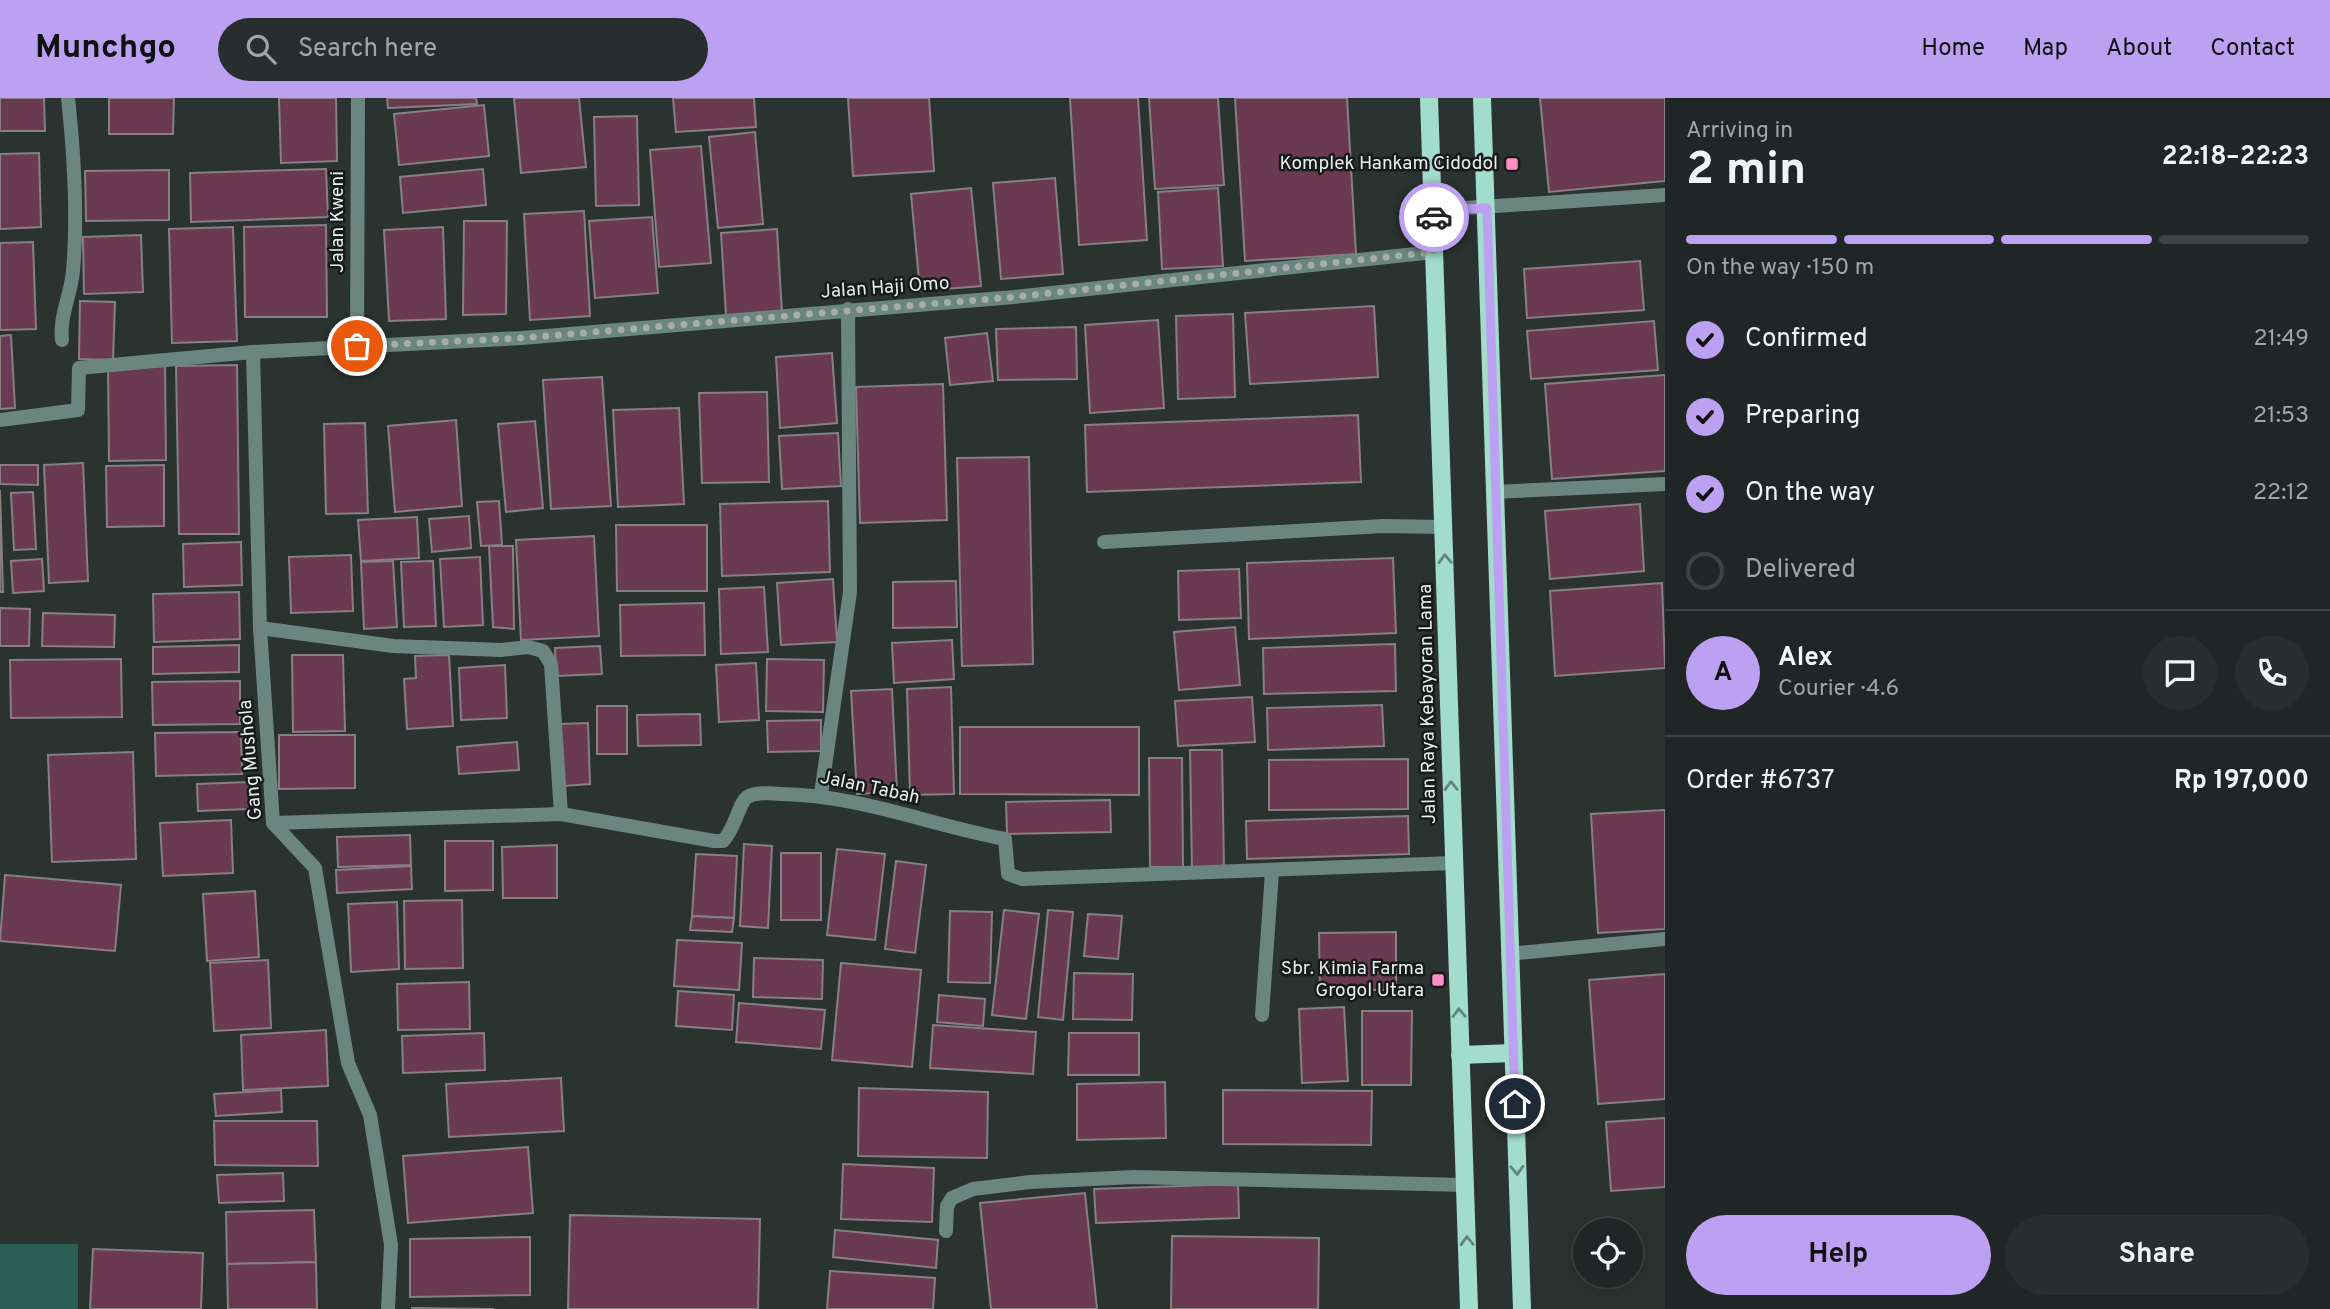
<!DOCTYPE html>
<html lang="en">
<head>
<meta charset="utf-8">
<style>
  :root { --surface:#202625; --page:#282e2d; --text:#f1f3f6; --muted:#a2a5a7; --line:#3d4342; --accent:#bca0f2 }
  body { margin:0; font-family:Overpass,sans-serif; background:var(--page); color:var(--text); height:100vh; display:flex; flex-direction:column; font-size:26px; white-space:nowrap }
  * { box-sizing:border-box; margin:0 }
  p { font-size:23px; color:var(--muted) }
  .icon { flex:none; width:38px; height:38px; fill:none; stroke:currentColor; stroke-width:2; stroke-linecap:round; stroke-linejoin:round }
  .map { position:relative; flex:1; overflow:hidden }
  .drawer { display:flex; flex-direction:column; background:var(--surface); width:665px }
  .drawer>* { flex:none }
  .tools { position:absolute; left:1573px; top:1120px; display:grid; gap:14px }
  .tools a { display:grid; place-items:center; width:70px; height:70px; border-radius:50%; background:var(--surface); box-shadow:0 4px 18px #0003,0 0 0 2px var(--line); font-size:35px }
  .pin { position:absolute; display:grid; place-items:center; width:60px; height:60px; color:#fff; margin:-30px; border:4px solid #fff; border-radius:50%; box-shadow:0 2px 7px #0007 }
  .courier { position:absolute; display:grid; place-items:center; width:70px; height:70px; margin:-35px; border:5px solid #bca0f2; border-radius:50%; background:#fff; color:#222; box-shadow:0 2px 9px #0007 }
  .headline em { font-style:normal; font-weight:700 }
  .headline div { display:flex; flex-direction:column-reverse }
  .headline { display:flex; align-items:center; justify-content:space-between; height:119px; padding:0 21px }
  h1 { font-size:46px; font-weight:700; line-height:52px }
  .bar { display:grid; grid-template-columns:repeat(4,1fr); gap:10px 7px; align-content:center; height:84px; padding:0 21px }
  .bar i { height:9px; border-radius:5px; background:var(--line) }
  .bar .current { background:var(--accent) }
  .bar p { grid-column:span 4 }
  .line { display:flex; align-items:center; gap:18px; padding:0 21px; border-top:2px solid var(--line) }
  .line div { flex:1 }
  .round { display:grid; place-items:center; flex:none; width:74px; height:74px; border-radius:37px; background:var(--page) }
  ol { padding:0 21px; list-style:none }
  li { display:flex; align-items:center; gap:21px; height:77px }
  li p { margin-inline-start:auto }
  li .icon { padding:7px; border-radius:50%; background:var(--accent); color:#111; stroke-width:4 }
  li:last-child { color:var(--muted) }
  li i { width:38px; height:38px; border:4px solid var(--line); border-radius:50% }
  .primary-button { display:flex; gap:14px; margin-top:auto; padding:14px 21px }
  .primary-button a { flex:1; height:80px; border-radius:42px; background:var(--accent); color:#111; font-size:28px; font-weight:700; line-height:80px; text-align:center }
  .primary-button a+a { background:var(--page); color:var(--text) }
  header { display:flex; align-items:center; gap:42px; box-sizing:border-box; height:98px; padding:0 35px; background:var(--accent); color:#111 }
  header strong { font-size:33px }
  nav { display:flex; gap:38px; margin-inline-start:auto; font-size:24px }
  .search { width:490px; height:63px; background:var(--page); display:flex; align-items:center; gap:18px; box-sizing:border-box; padding:0 24px; border-radius:38px; color:var(--muted); font-size:26px }
  main { display:flex; flex:1; min-height:0 }
  .map>svg:first-child { display:block }
</style>
</head>
<body>
<header>
<strong>Munchgo</strong>
<div class="search"><svg class="icon" aria-label="search" viewBox="0 0 24 24"><circle cx="10" cy="10" r="6"/><path d="M15 15l6 6"/></svg>Search here</div>
<nav><a>Home</a><a>Map</a><a>About</a><a>Contact</a></nav>
</header>
<main>
<div class="map">
<svg width="1665" height="1211" viewBox="0 0 1665 1211">
  <rect width="100%" height="100%" fill="#2b3331"/>
  <rect fill="#2c5f54" x="0" y="1146" width="78" height="65"/>
  <g fill="#693a52" stroke="#877f82" stroke-width="2">
    <path d="M0,0h44l1,33h-45z"/>
    <path d="M109,0h65l-1,36h-64z"/>
    <path d="M279,0h57l1,63 -56,2z"/>
    <path d="M387,0h89l1,6 -89,4z"/>
    <path d="M514,0h65l7,69 -65,6z"/>
    <path d="M673,0h81l2,29 -80,5z"/>
    <path d="M848,0h81l5,73 -81,5z"/>
    <path d="M1070,0h68l9,142 -68,5z"/>
    <path d="M1149,0h69l6,87 -69,4z"/>
    <path d="M1235,0h112l9,156 -111,7z"/>
    <path d="M1540,0h125v83l-116,11z"/>
    <path d="M484,7l5,51 -90,9 -5,-51z"/>
    <path d="M637,18l2,89 -43,1 -2,-89z"/>
    <path d="M755,34l8,92 -45,4 -9,-91z"/>
    <path d="M701,48l10,117 -52,4 -9,-117z"/>
    <path d="M39,55l2,74 -41,2v-75z"/>
    <path d="M326,71l2,48 -137,5 -1,-49z"/>
    <path d="M483,71l3,36 -83,8 -3,-36z"/>
    <path d="M169,72v50l-83,1 -1,-50z"/>
    <path d="M1055,80l8,96 -62,5 -8,-96z"/>
    <path d="M971,90l10,98 -61,5 -9,-97z"/>
    <path d="M1218,90l5,78 -61,3 -4,-77z"/>
    <path d="M584,113l6,105 -60,4 -6,-106z"/>
    <path d="M652,119l6,76 -63,5 -6,-77z"/>
    <path d="M464,123h43l-1,93 -43,1z"/>
    <path d="M326,127l1,92h-82l-1,-90z"/>
    <path d="M233,129l4,114 -65,2 -3,-114z"/>
    <path d="M443,129l3,92 -57,2 -5,-91z"/>
    <path d="M777,131l5,84 -56,3 -5,-83z"/>
    <path d="M141,137l2,57 -59,2 -1,-57z"/>
    <path d="M33,144l3,87 -36,1v-87z"/>
    <path d="M1640,163l4,49 -117,8 -3,-49z"/>
    <path d="M80,203l35,1 -2,58 -34,-1z"/>
    <path d="M1374,208l4,71 -128,7 -5,-71z"/>
    <path d="M1233,216l2,83 -57,2 -2,-83z"/>
    <path d="M1158,222l6,88 -74,5 -5,-88z"/>
    <path d="M1654,223l4,49 -127,9 -4,-48z"/>
    <path d="M1076,229l1,52 -79,1 -2,-51z"/>
    <path d="M987,235l6,48 -43,4 -5,-47z"/>
    <path d="M11,237l4,73 -15,1v-73z"/>
    <path d="M832,255l5,70 -57,5 -4,-71z"/>
    <path d="M237,267l2,169h-60l-3,-168z"/>
    <path d="M165,268l1,94 -57,1 -1,-94z"/>
    <path d="M1665,277v96l-113,8 -7,-95z"/>
    <path d="M602,279l9,129 -60,3 -8,-129z"/>
    <path d="M943,286l4,136 -87,3 -4,-136z"/>
    <path d="M767,294l2,90 -67,1 -3,-90z"/>
    <path d="M679,310l5,96 -66,3 -5,-97z"/>
    <path d="M1358,317l3,67 -274,10 -2,-67z"/>
    <path d="M456,322l6,86 -67,6 -7,-86z"/>
    <path d="M535,323l8,87 -37,4 -8,-88z"/>
    <path d="M365,325l3,90 -42,1 -2,-90z"/>
    <path d="M838,335l3,53 -59,3 -3,-53z"/>
    <path d="M1029,359l4,207 -71,2 -5,-208z"/>
    <path d="M83,365l5,118 -39,2 -5,-118z"/>
    <path d="M0,367h38v20l-38,-1z"/>
    <path d="M164,367v61l-57,1 -1,-61z"/>
    <path d="M0,392l3,102h-3z"/>
    <path d="M33,394l3,57 -22,1 -3,-57z"/>
    <path d="M499,403l3,44 -21,1 -4,-44z"/>
    <path d="M828,403l2,71 -108,4 -2,-72z"/>
    <path d="M1640,406l4,67 -94,8 -5,-68z"/>
    <path d="M469,418l2,32 -39,4 -3,-33z"/>
    <path d="M417,419l2,41 -58,3 -3,-41z"/>
    <path d="M616,427h91v66h-90z"/>
    <path d="M594,438l5,100 -78,4 -5,-100z"/>
    <path d="M241,444l1,43 -58,2 -1,-43z"/>
    <path d="M489,448h24l1,83 -21,-2z"/>
    <path d="M351,457l2,56 -62,2 -2,-56z"/>
    <path d="M480,459l3,68 -39,2 -4,-68z"/>
    <path d="M1393,460l3,75 -147,6 -2,-76z"/>
    <path d="M42,461l2,32 -31,2 -2,-32z"/>
    <path d="M393,463l4,66 -33,2 -3,-67z"/>
    <path d="M433,463l3,65 -32,1 -3,-65z"/>
    <path d="M1239,471l2,49 -62,2 -1,-49z"/>
    <path d="M833,481l4,63 -56,3 -4,-62z"/>
    <path d="M956,483l1,46 -64,1v-46z"/>
    <path d="M1662,485l3,85 -110,8 -5,-85z"/>
    <path d="M764,489l4,65 -47,2 -2,-65z"/>
    <path d="M239,494l1,47 -86,3 -1,-48z"/>
    <path d="M704,505l1,52 -84,1 -1,-51z"/>
    <path d="M0,510l30,1 -1,37h-29z"/>
    <path d="M43,515l72,2 -1,32 -72,-1z"/>
    <path d="M1235,529l5,58 -61,5 -5,-58z"/>
    <path d="M952,542l2,39 -60,4 -2,-40z"/>
    <path d="M1395,546l1,47 -132,3 -1,-46z"/>
    <path d="M239,547v27l-86,2v-27z"/>
    <path d="M600,548l2,28 -46,2 -1,-28z"/>
    <path d="M292,557h51l2,76 -52,1z"/>
    <path d="M449,557l4,71 -46,3 -3,-50 12,-1 -1,-22z"/>
    <path d="M121,561l1,58 -111,1 -1,-58z"/>
    <path d="M767,561l57,1 -1,52 -57,-1z"/>
    <path d="M756,565l3,57 -40,2 -3,-57z"/>
    <path d="M505,567l2,53 -46,2 -2,-52z"/>
    <path d="M240,583v43l-87,1 -1,-43z"/>
    <path d="M951,589l3,107 -44,1 -3,-106z"/>
    <path d="M892,591l5,103 -40,2 -6,-103z"/>
    <path d="M1252,599l3,45 -77,4 -3,-45z"/>
    <path d="M1382,607l2,41 -116,4 -1,-42z"/>
    <rect x="597" y="608" width="30" height="48"/>
    <path d="M700,616l1,31 -63,1 -1,-31z"/>
    <path d="M821,622v31l-53,1 -1,-31z"/>
    <path d="M588,625l2,61 -27,2 -3,-62z"/>
    <path d="M960,629h179v68l-179,-1z"/>
    <path d="M241,634l1,42 -86,2 -1,-43z"/>
    <path d="M279,637h76v53l-76,1z"/>
    <path d="M517,644l2,28 -60,4 -2,-27z"/>
    <path d="M1190,652h32l2,118 -32,1z"/>
    <path d="M133,654l3,107 -84,3 -4,-107z"/>
    <path d="M1149,660h33l1,109h-33z"/>
    <path d="M1408,661v50l-139,1v-50z"/>
    <path d="M249,684l1,27 -52,2 -1,-27z"/>
    <path d="M1110,702l1,32 -104,2 -1,-32z"/>
    <path d="M1665,712v119l-67,4 -7,-119z"/>
    <path d="M1408,718l1,38 -162,5 -1,-38z"/>
    <path d="M231,722l2,53 -70,3 -3,-53z"/>
    <path d="M410,737l1,30 -73,2 -1,-30z"/>
    <path d="M445,743h48v49l-48,1z"/>
    <path d="M744,746l28,2 -4,82 -28,-2z"/>
    <path d="M557,747v53h-54l-1,-51z"/>
    <path d="M837,751l48,5 -10,86 -48,-5z"/>
    <rect x="781" y="755" width="40" height="67"/>
    <path d="M696,756l41,2 -3,62 -42,-2z"/>
    <path d="M896,763l30,4 -11,88 -30,-4z"/>
    <path d="M411,768l1,23 -75,4 -1,-23z"/>
    <path d="M5,777l116,10 -6,66 -115,-10z"/>
    <path d="M255,793l4,66 -52,4 -4,-67z"/>
    <path d="M462,802l1,68 -58,1 -1,-68z"/>
    <path d="M397,804l2,67 -48,3 -3,-68z"/>
    <path d="M1004,812l35,4 -13,105 -34,-4z"/>
    <path d="M1048,812l25,2 -10,108 -25,-3z"/>
    <path d="M950,813l42,1 -2,71 -42,-1z"/>
    <path d="M1088,816l34,2 -4,43 -34,-3z"/>
    <path d="M692,818l42,2 -2,14 -42,-2z"/>
    <path d="M1396,834v58h-76l-1,-57z"/>
    <path d="M677,842l65,3 -3,47 -65,-4z"/>
    <path d="M754,860l69,2 -1,39 -69,-2z"/>
    <path d="M268,862l3,68 -57,3 -4,-68z"/>
    <path d="M841,865l80,7 -9,97 -80,-7z"/>
    <path d="M1074,875l59,1 -1,46 -59,-1z"/>
    <path d="M1665,876v125l-67,5 -9,-124z"/>
    <path d="M469,884l1,47 -72,1 -1,-46z"/>
    <path d="M678,893l56,4 -2,35 -56,-4z"/>
    <path d="M939,897l46,4 -2,27 -46,-4z"/>
    <path d="M739,905l86,7 -4,39 -85,-7z"/>
    <path d="M1344,909l4,74 -46,2 -3,-74z"/>
    <path d="M1362,913h50l-1,74h-49z"/>
    <path d="M933,927l103,7 -3,42 -103,-6z"/>
    <path d="M326,932l2,56 -85,4 -2,-55z"/>
    <path d="M484,935l1,37 -82,3 -1,-37z"/>
    <path d="M1069,935h70v42h-71z"/>
    <path d="M561,980l3,53 -115,6 -3,-53z"/>
    <path d="M1165,984l1,56 -89,2v-56z"/>
    <path d="M859,990l129,4 -1,66 -129,-2z"/>
    <path d="M281,992l1,22 -66,4 -2,-22z"/>
    <path d="M1223,992l149,1 -1,54 -148,-1z"/>
    <path d="M1665,1020v69l-54,4 -5,-69z"/>
    <path d="M214,1023h103l1,45 -103,-1z"/>
    <path d="M528,1049l5,66 -125,10 -5,-67z"/>
    <path d="M843,1066l91,4 -2,54 -91,-3z"/>
    <path d="M283,1075l1,28 -65,2 -2,-28z"/>
    <path d="M1238,1086l1,34 -143,5 -2,-34z"/>
    <path d="M1085,1095l12,116h-106l-11,-106z"/>
    <path d="M314,1112l2,52 -89,2 -1,-52z"/>
    <path d="M570,1117l190,4 -2,90h-190z"/>
    <path d="M835,1132l103,10 -2,28 -103,-11z"/>
    <path d="M1172,1138l147,2 -1,71h-147z"/>
    <path d="M530,1139v58l-120,2v-58z"/>
    <path d="M93,1151l110,4 -2,56h-111z"/>
    <path d="M316,1164l1,47h-89l-1,-45z"/>
    <path d="M830,1173l105,7 -2,31h-106z"/>
    <path d="M412,1210l82,1h-82z"/>
  </g>
  <g fill="none" stroke-linecap="round" stroke-linejoin="round">
    <g stroke="#6a867f" stroke-width="14">
      <path d="M1104,444l279,-16 62,1"/>
      <path d="M946,1133l1,-25 5,-8 21,-9 57,-7 104,-5 331,8"/>
    </g>
    <g stroke="#6a867f" stroke-width="14">
      <path d="M1434,112l231,-15"/>
      <path d="M62,242c-3,-22 9,-46 11,-69 5,-56 1,-117 -5,-173"/>
      <path d="M357,248l1,-248"/>
      <path d="M253,254l7,276 13,195 42,45 33,195 22,52 21,130 -3,64"/>
      <path d="M0,322l78,-10 1,-42 174,-16 269,-14 492,-41 420,-45"/>
      <path d="M1494,394l171,-8"/>
      <path d="M260,530l133,18 108,4 27,-3 15,4 8,13 10,150"/>
      <path d="M821,696l29,-202 -2,-283"/>
      <path d="M273,725l288,-9 153,27h9c13,-13 16,-41 26,-45 9,-4 22,-3 32,-2 77,1 149,31 224,45l3,35 14,5 431,-16"/>
      <path d="M1508,856l157,-15"/>
      <path d="M1262,917l10,-143"/>
    </g>
    <g stroke="#a1dccd" stroke-width="18">
      <path d="M1429,0l40,1211"/>
      <path d="M1482,0l40,1211"/>
      <path d="M1460,957l53,-2"/>
    </g>
  </g>
  <defs><path id="oneway-chevron" d="M-2-3.5L2.5 0L-2 3.5" fill="none" stroke-width="1.6" stroke-linecap="round" stroke-linejoin="round" transform="scale(1.75)"/></defs>
  <g stroke="#62857c">
    <use href="#oneway-chevron" transform="translate(1445 461) rotate(-91)"/>
    <use href="#oneway-chevron" transform="translate(1451 688) rotate(-91)"/>
    <use href="#oneway-chevron" transform="translate(1459 915) rotate(-92)"/>
    <use href="#oneway-chevron" transform="translate(1517 1072) rotate(88)"/>
    <use href="#oneway-chevron" transform="translate(1467 1143) rotate(-92)"/>
  </g>
  <g fill="none" stroke-linecap="round" stroke-linejoin="round">
    <path stroke="#a6adab" stroke-width="7" stroke-dasharray="0 12.6" d="M357,248l165,-8 492,-41 420,-45v-35"/>
    <path stroke="#bca0f2" stroke-width="9" d="M1434,119v-7l53,-2 28,896"/>
  </g>
  <g fill="#fb8fc6" stroke="#161a19" stroke-width="2.5">
    <rect x="1505" y="59" width="14" height="14" rx="3.5"/>
    <rect x="1431" y="875" width="14" height="14" rx="3.5"/>
  </g>
  <g text-anchor="middle" dominant-baseline="central" stroke-width="5" stroke-linejoin="round" paint-order="stroke">
    <g font-size="19" fill="#e9eeed" stroke="#161a19" text-anchor="end">
      <text x="1498" y="66">Komplek Hankam Cidodol</text>
      <text x="1424" y="871">Sbr. Kimia Farma<tspan x="1424" dy="22">Grogol Utara</tspan></text>
    </g>
    <g font-size="19" fill="#e9eeed" stroke="#161a19">
      <text transform="translate(338 124) rotate(-90)">Jalan Kweni</text>
      <text transform="translate(885 190) rotate(-4)">Jalan Haji Omo</text>
      <text transform="translate(1428 606) rotate(-91)">Jalan Raya Kebayoran Lama</text>
      <text transform="translate(251 662) rotate(-95)">Gang Mushola</text>
      <text transform="translate(870 690) rotate(12)">Jalan Tabah</text>
    </g>
  </g>
</svg>
<div class="tools">
<a><svg class="icon" aria-label="locate" viewBox="0 0 24 24"><circle cx="12" cy="12" r="6"/><path d="M12 2v4M12 18v4M2 12h4M18 12h4"/></svg></a>
</div>
<div class="pin" style="left:357px;top:248px;background:#ea580c"><svg class="icon" aria-label="bag" viewBox="0 0 24 24"><path d="M5 8h14l-1 12H6zM9 8a3 3 0 0 1 6 0"/></svg></div>
<div class="pin" style="left:1515px;top:1006px;background:#1f2937"><svg class="icon" aria-label="home" viewBox="0 0 24 24"><path d="M3 11l9-7 9 7M6 9v11h12V9"/></svg></div>
<div class="courier" style="left:1434px;top:119px"><svg class="icon" aria-label="car" viewBox="0 0 24 24"><path d="M5 17H2v-5l4-1 3-4h7l3 4 3 1v5h-3M9 17h6M6 11h13"/><circle cx="7" cy="17" r="2"/><circle cx="17" cy="17" r="2"/></svg></div>
</div>
<section class="drawer">
<div class="headline"><div><h1>2 min</h1><p>Arriving in</p></div><em>22:18–22:23</em></div>
<div class="bar"><i class="current"></i><i class="current"></i><i class="current"></i><i></i><p>On the way · 150 m</p></div>
<ol>
<li><svg class="icon" aria-label="check" viewBox="0 0 24 24"><path d="M5 12l5 5 9-10"/></svg>Confirmed<p>21:49</p></li>
<li><svg class="icon" aria-label="check" viewBox="0 0 24 24"><path d="M5 12l5 5 9-10"/></svg>Preparing<p>21:53</p></li>
<li><svg class="icon" aria-label="check" viewBox="0 0 24 24"><path d="M5 12l5 5 9-10"/></svg>On the way<p>22:12</p></li>
<li><i></i>Delivered</li>
</ol>
<div class="line" style="height:126px"><b class="round" style="background:var(--accent);color:#111">A</b><div><b>Alex</b><p>Courier · 4.6</p></div><a class="round"><svg class="icon" aria-label="chat" viewBox="0 0 24 24"><path d="M4 5h16v11H9l-5 4z"/></svg></a><a class="round"><svg class="icon" aria-label="phone" viewBox="0 0 24 24"><path d="M5 4h4l2 5-3 2q2 4 5 5l2-3 5 2v4C11 20 4 13 5 4z"/></svg></a></div>
<div class="line" style="height:91px"><div>Order #6737</div><b>Rp 197,000</b></div>
<div class="primary-button"><a>Help</a><a>Share</a></div>
</section>
</main>
</body>
</html>
